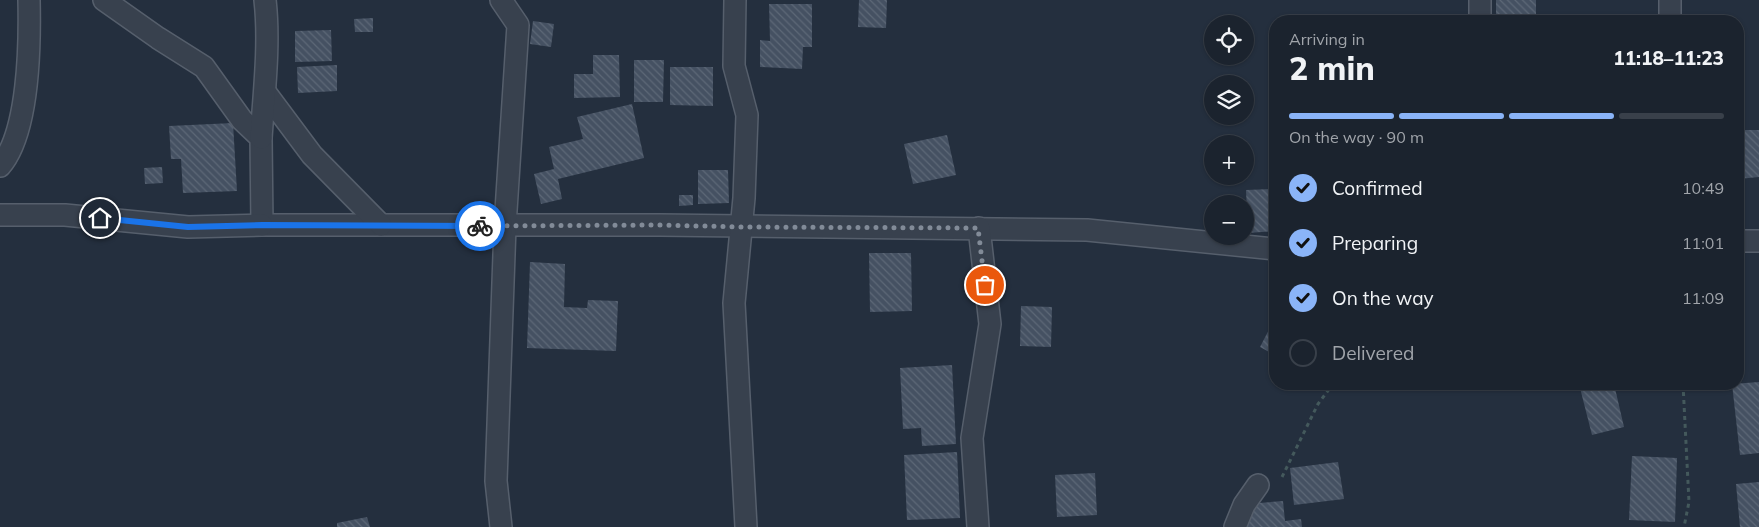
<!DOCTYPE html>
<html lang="en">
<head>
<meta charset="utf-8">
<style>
  :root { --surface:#1b232e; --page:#242b36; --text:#f1f3f6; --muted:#a0a4aa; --line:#39404a; --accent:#8ab4f8 }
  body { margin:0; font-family:Mulish,sans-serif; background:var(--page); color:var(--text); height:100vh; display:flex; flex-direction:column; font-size:19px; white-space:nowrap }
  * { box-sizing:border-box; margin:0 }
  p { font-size:16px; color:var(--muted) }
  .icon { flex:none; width:28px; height:28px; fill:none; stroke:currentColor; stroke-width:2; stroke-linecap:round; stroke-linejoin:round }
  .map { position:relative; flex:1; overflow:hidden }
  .panel { position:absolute; left:1269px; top:15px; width:475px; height:375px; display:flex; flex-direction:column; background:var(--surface); border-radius:20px; box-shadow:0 1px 4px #0004,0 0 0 1px var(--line) }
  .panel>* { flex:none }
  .fabs { position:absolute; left:1204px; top:15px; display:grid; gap:10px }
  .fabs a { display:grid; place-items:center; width:50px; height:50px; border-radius:50%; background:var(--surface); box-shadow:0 1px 4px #0004,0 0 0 1px var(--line); font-size:25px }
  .pin { position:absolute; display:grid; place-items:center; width:42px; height:42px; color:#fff; margin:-21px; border:2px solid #fff; border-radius:50%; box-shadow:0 1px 5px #0007 }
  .courier { position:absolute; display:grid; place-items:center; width:50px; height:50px; margin:-25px; border:4px solid #1a73e8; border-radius:50%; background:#fff; color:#222; box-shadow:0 1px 6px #0007 }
  .summary em { font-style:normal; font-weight:800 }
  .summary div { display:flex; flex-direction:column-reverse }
  .summary { display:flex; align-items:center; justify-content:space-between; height:85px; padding:0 20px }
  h1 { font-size:32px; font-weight:800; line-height:38px }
  .bar { display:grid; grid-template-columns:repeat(4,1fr); gap:8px 5px; align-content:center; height:60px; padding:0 20px }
  .bar i { height:6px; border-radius:4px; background:var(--line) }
  .bar .active { background:var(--accent) }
  .bar p { grid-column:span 4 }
  ol { padding:0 20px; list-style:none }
  li { display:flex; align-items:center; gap:15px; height:55px }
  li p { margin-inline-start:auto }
  li .icon { padding:5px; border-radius:50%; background:var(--accent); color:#111; stroke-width:4 }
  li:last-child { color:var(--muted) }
  li i { width:28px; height:28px; border:2px solid var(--line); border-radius:50% }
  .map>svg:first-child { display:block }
</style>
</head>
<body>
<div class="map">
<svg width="1759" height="527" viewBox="0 0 1759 527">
  <defs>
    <pattern id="building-back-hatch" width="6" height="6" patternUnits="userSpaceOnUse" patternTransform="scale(1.25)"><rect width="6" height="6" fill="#455162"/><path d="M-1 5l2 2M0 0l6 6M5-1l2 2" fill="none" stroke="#5d6877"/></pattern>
  </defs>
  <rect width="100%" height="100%" fill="#242f3e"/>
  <g fill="url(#building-back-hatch)">
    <path d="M859,0h28l-1,28 -28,-1z"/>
    <rect x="1496" y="0" width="40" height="21"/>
    <path d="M769,4h43v43h-9l-1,22 -42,-2v-27l10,1z"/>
    <path d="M373,18v14h-18l-1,-13z"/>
    <path d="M533,21l21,3 -3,23 -21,-3z"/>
    <path d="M331,30l1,31 -37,1v-31z"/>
    <path d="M593,55h26l1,42 -46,1v-24h19z"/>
    <path d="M634,60h30l-1,42h-29z"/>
    <path d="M337,65v26l-39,2 -1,-26z"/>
    <path d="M670,67h43v39l-43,-1z"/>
    <path d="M632,104l12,54 -86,21 4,20 -21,5 -7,-30 20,-5 -5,-22 34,-8 -6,-22z"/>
    <path d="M233,123l4,68 -54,2 -2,-34h-10l-2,-33z"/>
    <path d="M1738,130h21v47l-21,2z"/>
    <path d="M947,135l9,40 -43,9 -9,-40z"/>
    <path d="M162,167l1,16 -18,1 -1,-16z"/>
    <path d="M698,170h30l1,33 -31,1z"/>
    <path d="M1275,189v42l-27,2 -2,-43z"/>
    <path d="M679,195h14v10l-14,1z"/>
    <path d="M869,253h42l1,58 -42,1z"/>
    <path d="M530,262l35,2 -1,43 23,1 1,-8 30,1 -2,50 -89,-3z"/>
    <path d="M1021,306l31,1 -1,40 -31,-1z"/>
    <path d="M1275,318v37l-15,-8z"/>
    <path d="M952,365l4,79 -34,2 -1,-18 -18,1 -3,-61z"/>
    <path d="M1759,382v71l-19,2 -8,-71z"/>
    <path d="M1579,384h35l10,43 -32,8z"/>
    <path d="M957,452l3,66 -53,2 -3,-65z"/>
    <path d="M1632,456l45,2 -2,64 -46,-2z"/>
    <path d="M1338,462l6,37 -50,6 -4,-37z"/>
    <path d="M1095,473l2,42 -40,2 -2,-42z"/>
    <path d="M1759,482v45h-19l-4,-43z"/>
    <path d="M1283,501l2,20 16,-2 1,8h-55l-1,-23z"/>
    <path d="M367,517l3,10h-33v-4z"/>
  </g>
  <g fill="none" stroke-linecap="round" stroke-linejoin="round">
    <g stroke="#565f6c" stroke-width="24">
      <g id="street">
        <path d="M104,0l54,38 46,29 38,53 19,18 1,87h398l427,5 188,19"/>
        <path d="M735,0l-1,66 13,49 -3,83 -10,105 12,224"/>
        <path d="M1480,0v21"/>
        <path d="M1670,0v21"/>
        <path d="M265,92l47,63 69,70"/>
        <path d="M261,138c3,-44 9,-95 4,-138"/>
        <path d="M0,166c29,-33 30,-122 29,-166"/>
        <path d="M0,215h65l123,12 74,-2"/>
        <path d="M1738,241h21"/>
        <path d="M501,527l-5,-46 9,-255 13,-201 -17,-25"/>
        <path d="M978,527l-6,-89 18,-114 -11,-96"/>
        <path d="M1235,527l9,-22 14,-20"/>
      </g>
    </g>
    <g stroke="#44595c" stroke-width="3" stroke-dasharray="4 4" stroke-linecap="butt">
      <path d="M1683,384l6,118 -5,25"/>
      <path d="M1282,477l36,-73 15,-20"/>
    </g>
    <use href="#street" stroke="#38414e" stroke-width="21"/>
  </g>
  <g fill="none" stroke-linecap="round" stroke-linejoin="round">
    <path stroke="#828b98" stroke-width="5" stroke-dasharray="0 9" d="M480,226l180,-1 80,2 238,1 7,57"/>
    <path stroke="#1a73e8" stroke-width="6" d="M100,218l88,9 74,-2 218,1"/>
  </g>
</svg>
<div class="fabs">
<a><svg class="icon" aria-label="locate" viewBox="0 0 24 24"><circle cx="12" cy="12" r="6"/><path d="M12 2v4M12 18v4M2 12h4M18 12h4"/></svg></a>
<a><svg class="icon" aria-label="layers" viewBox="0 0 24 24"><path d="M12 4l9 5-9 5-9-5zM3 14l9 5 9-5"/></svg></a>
<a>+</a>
<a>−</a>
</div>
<div class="pin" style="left:985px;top:285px;background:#ea580c"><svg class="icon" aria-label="bag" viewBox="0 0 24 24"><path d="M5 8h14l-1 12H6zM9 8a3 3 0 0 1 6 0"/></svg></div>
<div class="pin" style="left:100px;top:218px;background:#1f2937"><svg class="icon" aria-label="home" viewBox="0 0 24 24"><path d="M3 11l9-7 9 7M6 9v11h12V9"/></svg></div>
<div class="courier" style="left:480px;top:226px"><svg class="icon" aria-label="bike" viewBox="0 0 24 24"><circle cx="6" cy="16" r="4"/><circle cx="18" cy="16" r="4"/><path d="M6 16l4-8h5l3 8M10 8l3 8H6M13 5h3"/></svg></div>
<section class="panel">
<div class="summary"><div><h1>2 min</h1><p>Arriving in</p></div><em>11:18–11:23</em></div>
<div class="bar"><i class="active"></i><i class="active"></i><i class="active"></i><i></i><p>On the way · 90 m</p></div>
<ol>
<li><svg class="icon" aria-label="check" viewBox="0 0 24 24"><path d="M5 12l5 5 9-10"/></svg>Confirmed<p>10:49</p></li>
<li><svg class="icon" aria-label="check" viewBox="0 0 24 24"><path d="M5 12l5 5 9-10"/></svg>Preparing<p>11:01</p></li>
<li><svg class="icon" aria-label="check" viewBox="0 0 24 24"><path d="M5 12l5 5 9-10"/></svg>On the way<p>11:09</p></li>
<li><i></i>Delivered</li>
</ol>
</section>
</div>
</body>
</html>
